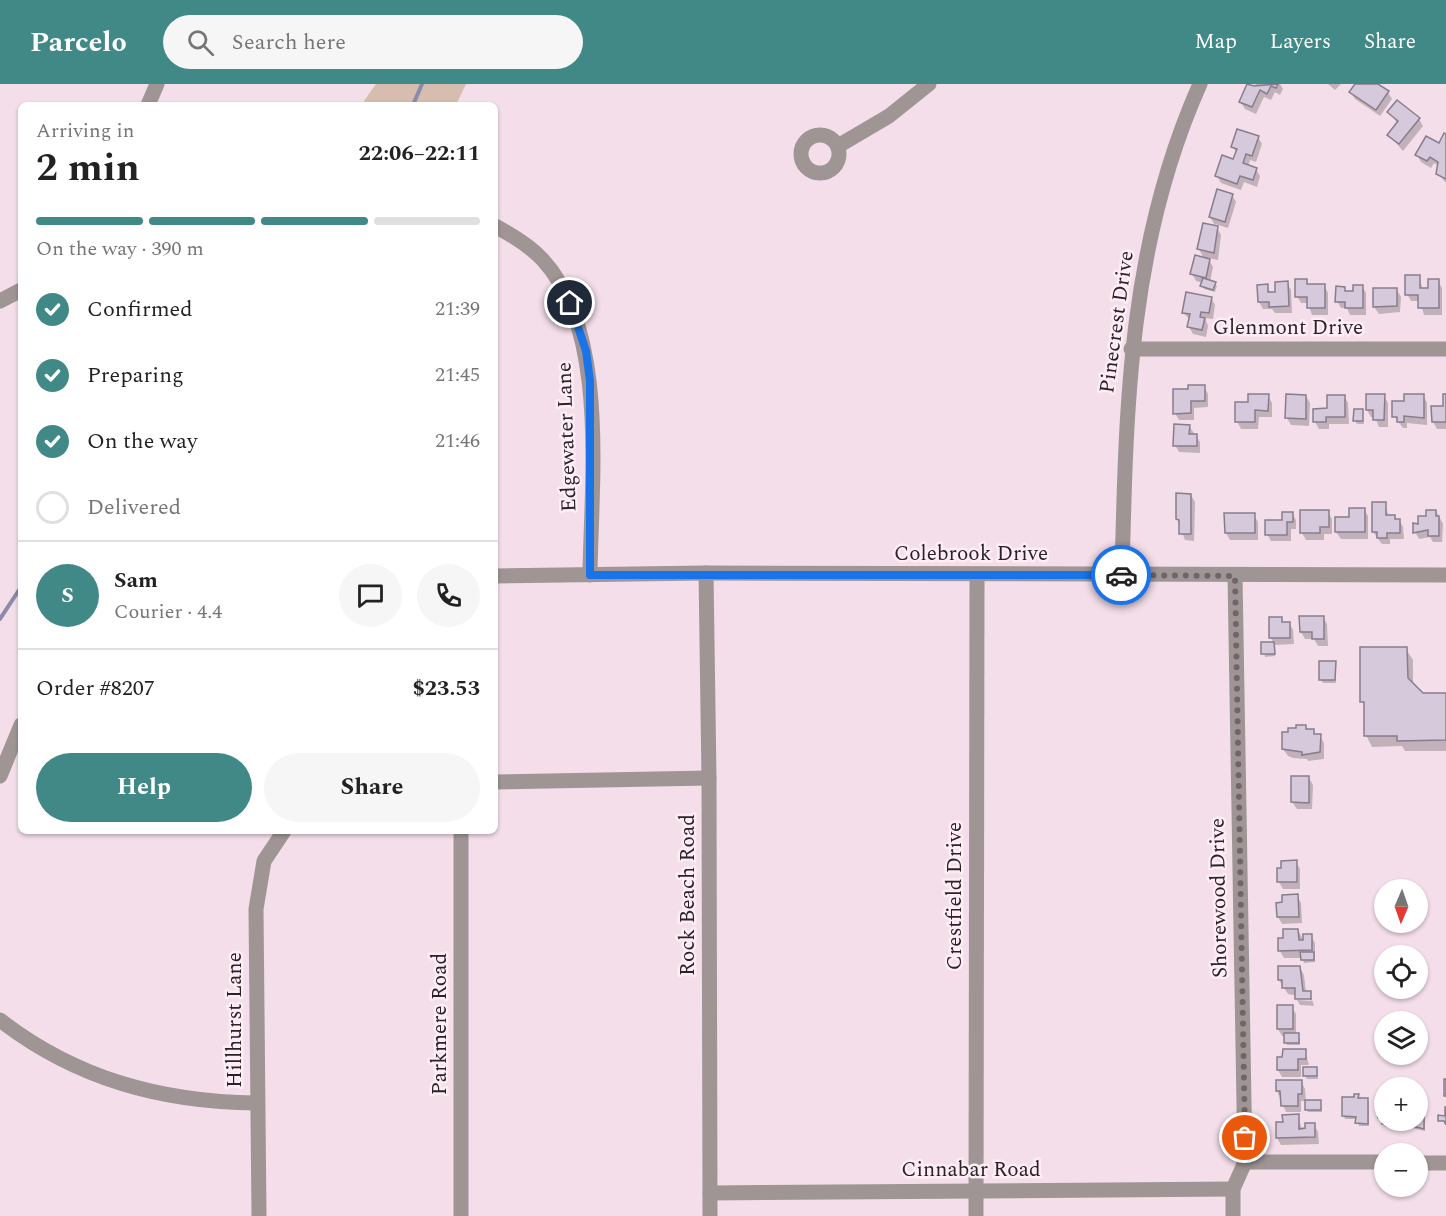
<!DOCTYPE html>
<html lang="en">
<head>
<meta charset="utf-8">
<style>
  :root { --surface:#fff; --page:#f6f6f6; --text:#222; --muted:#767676; --line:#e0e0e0; --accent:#418987 }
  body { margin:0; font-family:Spectral,serif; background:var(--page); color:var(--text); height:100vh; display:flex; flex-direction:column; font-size:22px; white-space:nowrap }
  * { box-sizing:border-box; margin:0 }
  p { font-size:20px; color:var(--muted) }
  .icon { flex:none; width:33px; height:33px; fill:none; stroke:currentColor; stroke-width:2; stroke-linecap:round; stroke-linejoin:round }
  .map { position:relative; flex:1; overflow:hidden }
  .panel { position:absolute; left:18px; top:18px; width:480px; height:732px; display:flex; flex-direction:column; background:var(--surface); border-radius:9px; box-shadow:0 2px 4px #0004 }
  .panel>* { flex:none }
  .needle { width:39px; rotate:182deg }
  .fabs { position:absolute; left:1374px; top:795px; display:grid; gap:12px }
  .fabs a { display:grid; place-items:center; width:54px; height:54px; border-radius:50%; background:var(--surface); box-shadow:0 2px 4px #0004; font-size:30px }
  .pin { position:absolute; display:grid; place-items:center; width:51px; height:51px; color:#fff; margin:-26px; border:3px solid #fff; border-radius:50%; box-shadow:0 2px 6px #0007 }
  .courier { position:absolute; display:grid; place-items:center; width:60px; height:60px; margin:-30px; border:4px solid #1a73e8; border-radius:50%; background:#fff; color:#222; box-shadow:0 2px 8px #0007 }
  .head em { font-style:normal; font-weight:700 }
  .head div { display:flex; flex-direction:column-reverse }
  .head { display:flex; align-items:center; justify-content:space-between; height:102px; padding:0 18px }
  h1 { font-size:39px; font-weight:700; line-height:45px }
  .bar { display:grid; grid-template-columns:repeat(4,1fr); gap:9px 6px; align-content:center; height:72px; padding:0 18px }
  .bar i { height:8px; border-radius:4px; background:var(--line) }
  .bar .selected { background:var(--accent) }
  .bar p { grid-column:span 4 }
  .line { display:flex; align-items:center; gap:15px; padding:0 18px; border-top:2px solid var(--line) }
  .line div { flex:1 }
  .round { display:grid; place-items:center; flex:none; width:63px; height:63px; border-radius:32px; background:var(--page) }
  ol { padding:0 18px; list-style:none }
  li { display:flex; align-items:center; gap:18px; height:66px }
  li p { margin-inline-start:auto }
  li .icon { padding:6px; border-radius:50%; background:var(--accent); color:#fff; stroke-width:4 }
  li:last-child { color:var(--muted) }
  li i { width:33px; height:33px; border:3px solid var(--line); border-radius:50% }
  .primary-button { display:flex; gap:12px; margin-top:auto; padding:12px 18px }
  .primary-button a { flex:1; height:69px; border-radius:36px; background:var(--accent); color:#fff; font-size:24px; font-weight:700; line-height:69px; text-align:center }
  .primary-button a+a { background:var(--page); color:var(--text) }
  header { display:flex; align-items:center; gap:36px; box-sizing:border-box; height:84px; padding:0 30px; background:var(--accent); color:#fff }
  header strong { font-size:28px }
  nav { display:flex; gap:33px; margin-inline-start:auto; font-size:21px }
  .search { width:420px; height:54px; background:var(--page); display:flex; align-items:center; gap:15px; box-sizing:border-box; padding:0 21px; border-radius:33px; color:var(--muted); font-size:22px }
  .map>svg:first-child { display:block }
</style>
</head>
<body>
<header>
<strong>Parcelo</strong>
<div class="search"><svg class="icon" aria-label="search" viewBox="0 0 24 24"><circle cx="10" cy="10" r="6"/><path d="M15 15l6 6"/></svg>Search here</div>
<nav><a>Map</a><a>Layers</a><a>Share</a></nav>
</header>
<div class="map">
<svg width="1446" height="1132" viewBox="0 0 1446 1132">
  <rect width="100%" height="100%" fill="#f4dee9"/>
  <path fill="#d7bdb0" d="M376,0h90l-10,21h-91l-1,-4z"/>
  <g fill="#0003">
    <path d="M1256,0h24l3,5 -3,6 -5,-3 -4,8 -7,-3 -8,17 -11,-5 -5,-8z"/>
    <path d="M1328,0h13l-6,6z"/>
    <path d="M1357,0h18l13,8 4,7 -12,17 -25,-17 -4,-7z"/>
    <path d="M1389,28l30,7 4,7 -20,25 -14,-16 9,-11z"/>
    <path d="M1446,51v48l-8,-10 1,-7 -5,-3 -3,5 -10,-6 -4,-7 22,-10z"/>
    <path d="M1258,53l4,7 -6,18 -6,-2 -2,7 8,2 4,7 -3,11 -13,-5 -3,8 -20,-7 -4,-7 17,-15 3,-7 -4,-7z"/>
    <path d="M1232,111l4,7 -8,26 -13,-4 6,11 -3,25 -10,-2 5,9 -3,15 7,4 -2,6 -11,-3 -1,-6 -7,-2 -4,-7 12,-15 -5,-10 17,-22 -6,-10z"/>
    <path d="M1419,193l4,13h6l9,-9 4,7v27h-18l-4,-14h-9l-4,-7z"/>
    <path d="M1306,197l3,5 15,-1 4,8v22h-16l-4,-12h-7l-4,-7z"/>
    <path d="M1287,199l4,7 1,23h-17l-3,-4h-9l-4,-7 8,-16 4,8 6,-1z"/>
    <path d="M1362,202l4,7v22h-16l-3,-7h-6l-4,-7 7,-13 3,4 7,1z"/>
    <path d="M1397,206l4,7 -1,15 -21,2 -5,-7z"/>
    <path d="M1211,214l4,7 -2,14 -8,-1 3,8 -2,11 -13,-3 -4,-7 1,-7 -7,-8z"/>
    <path d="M1204,303l4,7v13l-14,1v12h-15l-4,-7v-23z"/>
    <path d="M1423,311l4,8v22l-20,-2v5h-4l-9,-12 12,-14z"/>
    <path d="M1446,311v34h-9l-4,-7v-14h12z"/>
    <path d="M1268,312l4,7v14h-13l-1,12h-17l-4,-8z"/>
    <path d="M1306,312l4,7 -1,23 -18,-1 -4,-7z"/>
    <path d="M1344,312l4,7 1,21h-20v5h-10l-4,-7z"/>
    <path d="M1384,312l4,7v24h-9l-4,-10h-4l-4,-7z"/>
    <path d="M1362,326l2,14h-7l-2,-3z"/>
    <path d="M1189,342l11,16v11l-21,-1 -4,-7z"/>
    <path d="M1191,411l4,7 -1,39 -9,-1 -8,-21z"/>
    <path d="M1385,420l4,13 10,3 4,7 1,12h-14v5h-8l-9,-12z"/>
    <path d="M1364,425l4,7v23h-27l-5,-7z"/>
    <path d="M1436,427l7,13 -1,18h-9l-3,-5 -11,2 -4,-7z"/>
    <path d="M1328,428l4,7v15h-8v6h-18l-4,-7z"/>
    <path d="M1292,429l4,7v9h-5v12h-20l-4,-7z"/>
    <path d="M1254,431l4,7v18h-28l-4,-7z"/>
    <path d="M1323,533l4,7 1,22h-10l-4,-7h-9l-4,-7z"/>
    <path d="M1281,534l3,5h5l4,7 1,14 -20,1 1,11 -10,1 -2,-13h11l-3,-6z"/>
    <path d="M1406,565l7,11v26l9,9 24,-1v57h-41l-3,-5 -30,1 -6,-12 -1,-27 -3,-7z"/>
    <path d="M1335,579l1,20h-13l-2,-3z"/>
    <path d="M1305,642l3,5h5l3,5h4l4,7v16l-16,2 -1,-2 -14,-1 -5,-2 -5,-7z"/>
    <path d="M1309,694l4,7 -1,24h-15l-5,-7z"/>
    <path d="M1296,778l4,7v20h-17l-4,-7z"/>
    <path d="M1297,812l4,7 1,20 -20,1 -4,-7z"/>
    <path d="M1298,846l7,13 6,-7 4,7v19l-11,1 -2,-5h-18l-4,-7 5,-12z"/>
    <path d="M1300,884l4,7 2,18h4l4,13 -14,-1 -3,-5 15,1 -4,-3 -20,-4 -9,-14z"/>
    <path d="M1292,923l4,7v21l4,3v7h-13l-2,-9h-3l-4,-7z"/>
    <path d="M1305,967l4,14h-8v12h-19l-4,-7z"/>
    <path d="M1317,985l1,10h-11l-2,-3z"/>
    <path d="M1301,997l4,8 1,12h-5v11h-15l-9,-21z"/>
    <path d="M1358,1012l11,6v24h-10l-2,-7h-12l-1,-3z"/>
    <path d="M1320,1017l2,11h-14l-2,-3z"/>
    <path d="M1418,1020h6l1,3v24l-17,-4 -2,-3 12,-4z"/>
    <path d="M1379,1021h5v15h17v7h-16l-6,-9z"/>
    <path d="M1298,1032l4,14 12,-6 4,8 1,12 -38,1 -4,-7z"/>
  </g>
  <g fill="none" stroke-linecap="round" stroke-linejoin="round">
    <g stroke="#8b8bab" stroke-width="4">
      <path d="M413,21l9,-21"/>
      <path d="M0,535l21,-32"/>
    </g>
  </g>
  <g fill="#d5c9db" stroke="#887d8d" stroke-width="1.5">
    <path d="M1247,0l7,2 24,-2 -2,4 -5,-2 -4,8 -7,-4 -8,17 -13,-5z"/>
    <path d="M1355,0h23l11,7 -13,19 -27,-18z"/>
    <path d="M1397,16l23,18 -21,26 -12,-9 11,-14 -11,-9z"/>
    <path d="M1237,45l22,7 -7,20 -6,-2 -3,9 14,5 -4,12 -13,-4 -3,8 -22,-8 7,-21 11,4 4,-10 -6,-2z"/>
    <path d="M1444,49l2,1v45l-10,-5 2,-12 -8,-5 -3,4 -12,-6 11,-19 13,7z"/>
    <path d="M1217,105l16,5 -8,28 -16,-5z"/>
    <path d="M1203,139l15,3 -4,27 -17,-4z"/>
    <path d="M1195,171l15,4 -4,19 -16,-4z"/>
    <path d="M1405,191h15v13h8v-9h11v29h-21v-13h-13z"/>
    <path d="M1203,194l13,4 -3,8 -13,-4z"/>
    <path d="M1295,195h12v5h18v24h-18v-11h-12z"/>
    <path d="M1288,197l1,25 -20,1v-5h-11l-1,-17 11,-1v8h7v-10z"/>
    <path d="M1353,201h10v23h-18v-6h-10l1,-16 9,1v4h8z"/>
    <path d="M1373,204h24v18l-24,1z"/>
    <path d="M1186,208l26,5 -3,16 -8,-1 -1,5 5,1 -3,12 -15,-3 3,-13 -8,-1z"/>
    <path d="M1188,301h17v16h-14v12l-18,1v-25h15z"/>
    <path d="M1248,310h21l-1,17 -13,-1v12h-20v-20h13z"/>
    <path d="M1286,310l20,1v24l-21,-1z"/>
    <path d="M1366,310h19l-1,26h-11v-10h-7z"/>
    <path d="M1404,310h20v24l-20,-2v6h-7v-5h-5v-16h12z"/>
    <path d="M1443,310h3v28h-14l-1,-16h12z"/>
    <path d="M1327,311h18v22h-19v5h-13v-13l14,-1z"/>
    <path d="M1354,325h9v12h-10z"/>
    <path d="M1174,340l16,1 -1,9h8v12h-24z"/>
    <path d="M1176,409l15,1v40h-12v-14l-3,-1z"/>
    <path d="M1372,418h14v13h9v4h5v14h-13v5h-10v-6h-5z"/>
    <path d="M1349,424h16v24h-30v-15h14z"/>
    <path d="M1300,426h29v17h-9v6h-20z"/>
    <path d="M1426,426h10v6h3v20h-11v-6l-15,3v-10l5,1v-8h8z"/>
    <path d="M1282,428h11v10h-6v13h-22v-15h17z"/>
    <path d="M1224,429h31v20h-30z"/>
    <path d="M1299,532h25v23h-12v-7h-12z"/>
    <path d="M1269,533h13v5h8v16h-21z"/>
    <path d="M1261,558h13l1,12h-14z"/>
    <path d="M1360,563h47l1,31 15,15h23v47l-49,1v-5h-33v-34h-4z"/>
    <path d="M1319,577h17l-1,19h-16z"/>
    <path d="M1296,641h10v4h8v5h7l-1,18 -18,3v-3l-20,-3v-17h6v-4h8z"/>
    <path d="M1291,692h18v27l-18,-1z"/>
    <path d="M1297,776v22h-20v-14h4v-7z"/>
    <path d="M1298,810l1,23h-22l-1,-14 6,-1v-7z"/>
    <path d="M1283,845h15l1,11h4v-6h9v16l-34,1v-13h5z"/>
    <path d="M1300,868h14v8h-13z"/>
    <path d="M1278,882h22l3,25h8v8h-16v-11h-13v-8h-4z"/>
    <rect x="1277" y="921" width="16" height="24"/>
    <rect x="1284" y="949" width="15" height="10"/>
    <path d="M1283,965h23v10h-8v11h-21v-13h5z"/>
    <rect x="1303" y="983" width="14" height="9"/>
    <rect x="1444" y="995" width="2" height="17"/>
    <path d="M1276,996h26v14h-4v12h-17l-1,-15h-4z"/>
    <path d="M1354,1010h5l-1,4h10v26l-13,-1 1,-6 -14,-1v-19h12z"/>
    <rect x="1305" y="1016" width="16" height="10"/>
    <path d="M1418,1019h6v26l-19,-5v-4h13z"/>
    <path d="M1377,1020h7v16h16v4h-18v-6h-4z"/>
    <path d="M1445,1023h1v18l-2,-4h-6v-6l7,1z"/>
    <path d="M1299,1030v15l6,-1v-5h10v14l-39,1v-16h7l-1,-7z"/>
  </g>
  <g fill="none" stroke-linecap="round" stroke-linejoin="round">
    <g stroke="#9f9595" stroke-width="15">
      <path d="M148,21l9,-21"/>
      <circle cx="820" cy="70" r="19"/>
      <path d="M838,62l51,-30 40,-32"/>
      <path d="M495,142c17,9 35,20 48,34 66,72 48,223 47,315"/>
      <path d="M0,217l21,-11"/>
      <path d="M1131,265h315"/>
      <path d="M706,489l3,205 1,438"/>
      <path d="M1122,491c4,-171 7,-332 78,-491"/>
      <path d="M495,492l211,-3 740,2"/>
      <path d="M0,692l21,-51"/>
      <path d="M495,698l214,-4"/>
      <path d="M461,747v385"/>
      <path d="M0,936c76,59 162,82 256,83"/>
      <path d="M1245,1078h139"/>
      <path d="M1418,1079h28"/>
      <path d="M710,1109l523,-4"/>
      <path d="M259,1132l-3,-307 8,-48 20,-30"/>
      <path d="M976,1132l1,-640"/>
      <path d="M1233,1132v-27l12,-27 -10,-586"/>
    </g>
  </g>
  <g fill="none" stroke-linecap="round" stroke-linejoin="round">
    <path stroke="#71646a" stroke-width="6" stroke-dasharray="0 10.8" d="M1121,491l114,1 10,562"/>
    <path stroke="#1a73e8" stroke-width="8" d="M570,219l16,48 4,30v194h531"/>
  </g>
  <g text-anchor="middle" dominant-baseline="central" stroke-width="5" stroke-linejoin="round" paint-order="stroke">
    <g font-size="21" fill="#2a2226" stroke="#feedf5">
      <text transform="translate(1117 238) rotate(-82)">Pinecrest Drive</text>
      <text x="1288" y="244">Glenmont Drive</text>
      <text transform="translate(567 353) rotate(-92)">Edgewater Lane</text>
      <text x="971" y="470">Colebrook Drive</text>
      <text transform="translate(688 811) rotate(-90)">Rock Beach Road</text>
      <text transform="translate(955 812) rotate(-90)">Crestfield Drive</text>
      <text transform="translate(1219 814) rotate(-91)">Shorewood Drive</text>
      <text transform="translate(235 936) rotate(-90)">Hillhurst Lane</text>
      <text transform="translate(440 940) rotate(-90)">Parkmere Road</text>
      <text x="971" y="1086">Cinnabar Road</text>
    </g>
  </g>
</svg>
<div class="fabs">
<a><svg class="needle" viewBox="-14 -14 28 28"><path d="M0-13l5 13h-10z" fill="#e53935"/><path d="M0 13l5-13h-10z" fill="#767676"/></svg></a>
<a><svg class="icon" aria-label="locate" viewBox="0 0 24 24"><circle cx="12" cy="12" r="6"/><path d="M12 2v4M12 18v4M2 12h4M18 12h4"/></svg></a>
<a><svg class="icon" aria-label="layers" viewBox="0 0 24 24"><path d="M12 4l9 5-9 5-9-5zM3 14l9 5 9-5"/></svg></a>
<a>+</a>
<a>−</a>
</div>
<div class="pin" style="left:1245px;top:1054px;background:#ea580c"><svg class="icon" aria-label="bag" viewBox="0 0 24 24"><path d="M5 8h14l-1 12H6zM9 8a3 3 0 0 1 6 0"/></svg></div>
<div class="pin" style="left:570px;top:219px;background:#1f2937"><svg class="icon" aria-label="home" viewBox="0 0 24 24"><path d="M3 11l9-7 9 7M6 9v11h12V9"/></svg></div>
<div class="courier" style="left:1121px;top:491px"><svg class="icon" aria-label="car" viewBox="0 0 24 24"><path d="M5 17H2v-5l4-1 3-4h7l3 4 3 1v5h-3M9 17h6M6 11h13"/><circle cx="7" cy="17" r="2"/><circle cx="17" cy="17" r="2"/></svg></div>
<section class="panel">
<div class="head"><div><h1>2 min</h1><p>Arriving in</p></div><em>22:06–22:11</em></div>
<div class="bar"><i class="selected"></i><i class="selected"></i><i class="selected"></i><i></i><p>On the way · 390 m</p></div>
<ol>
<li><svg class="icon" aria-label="check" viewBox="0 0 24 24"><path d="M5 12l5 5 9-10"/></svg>Confirmed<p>21:39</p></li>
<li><svg class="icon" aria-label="check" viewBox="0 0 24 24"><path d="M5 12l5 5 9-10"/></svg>Preparing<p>21:45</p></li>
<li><svg class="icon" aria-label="check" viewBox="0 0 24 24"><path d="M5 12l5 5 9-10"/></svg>On the way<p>21:46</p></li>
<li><i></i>Delivered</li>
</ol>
<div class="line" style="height:108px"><b class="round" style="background:var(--accent);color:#fff">S</b><div><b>Sam</b><p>Courier · 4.4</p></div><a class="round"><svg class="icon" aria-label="chat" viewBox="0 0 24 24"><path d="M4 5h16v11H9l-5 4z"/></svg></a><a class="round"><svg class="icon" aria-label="phone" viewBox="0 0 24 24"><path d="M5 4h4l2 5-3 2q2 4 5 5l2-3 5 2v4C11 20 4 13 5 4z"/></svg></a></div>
<div class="line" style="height:78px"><div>Order #8207</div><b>$23.53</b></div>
<div class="primary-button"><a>Help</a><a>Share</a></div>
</section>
</div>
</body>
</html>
